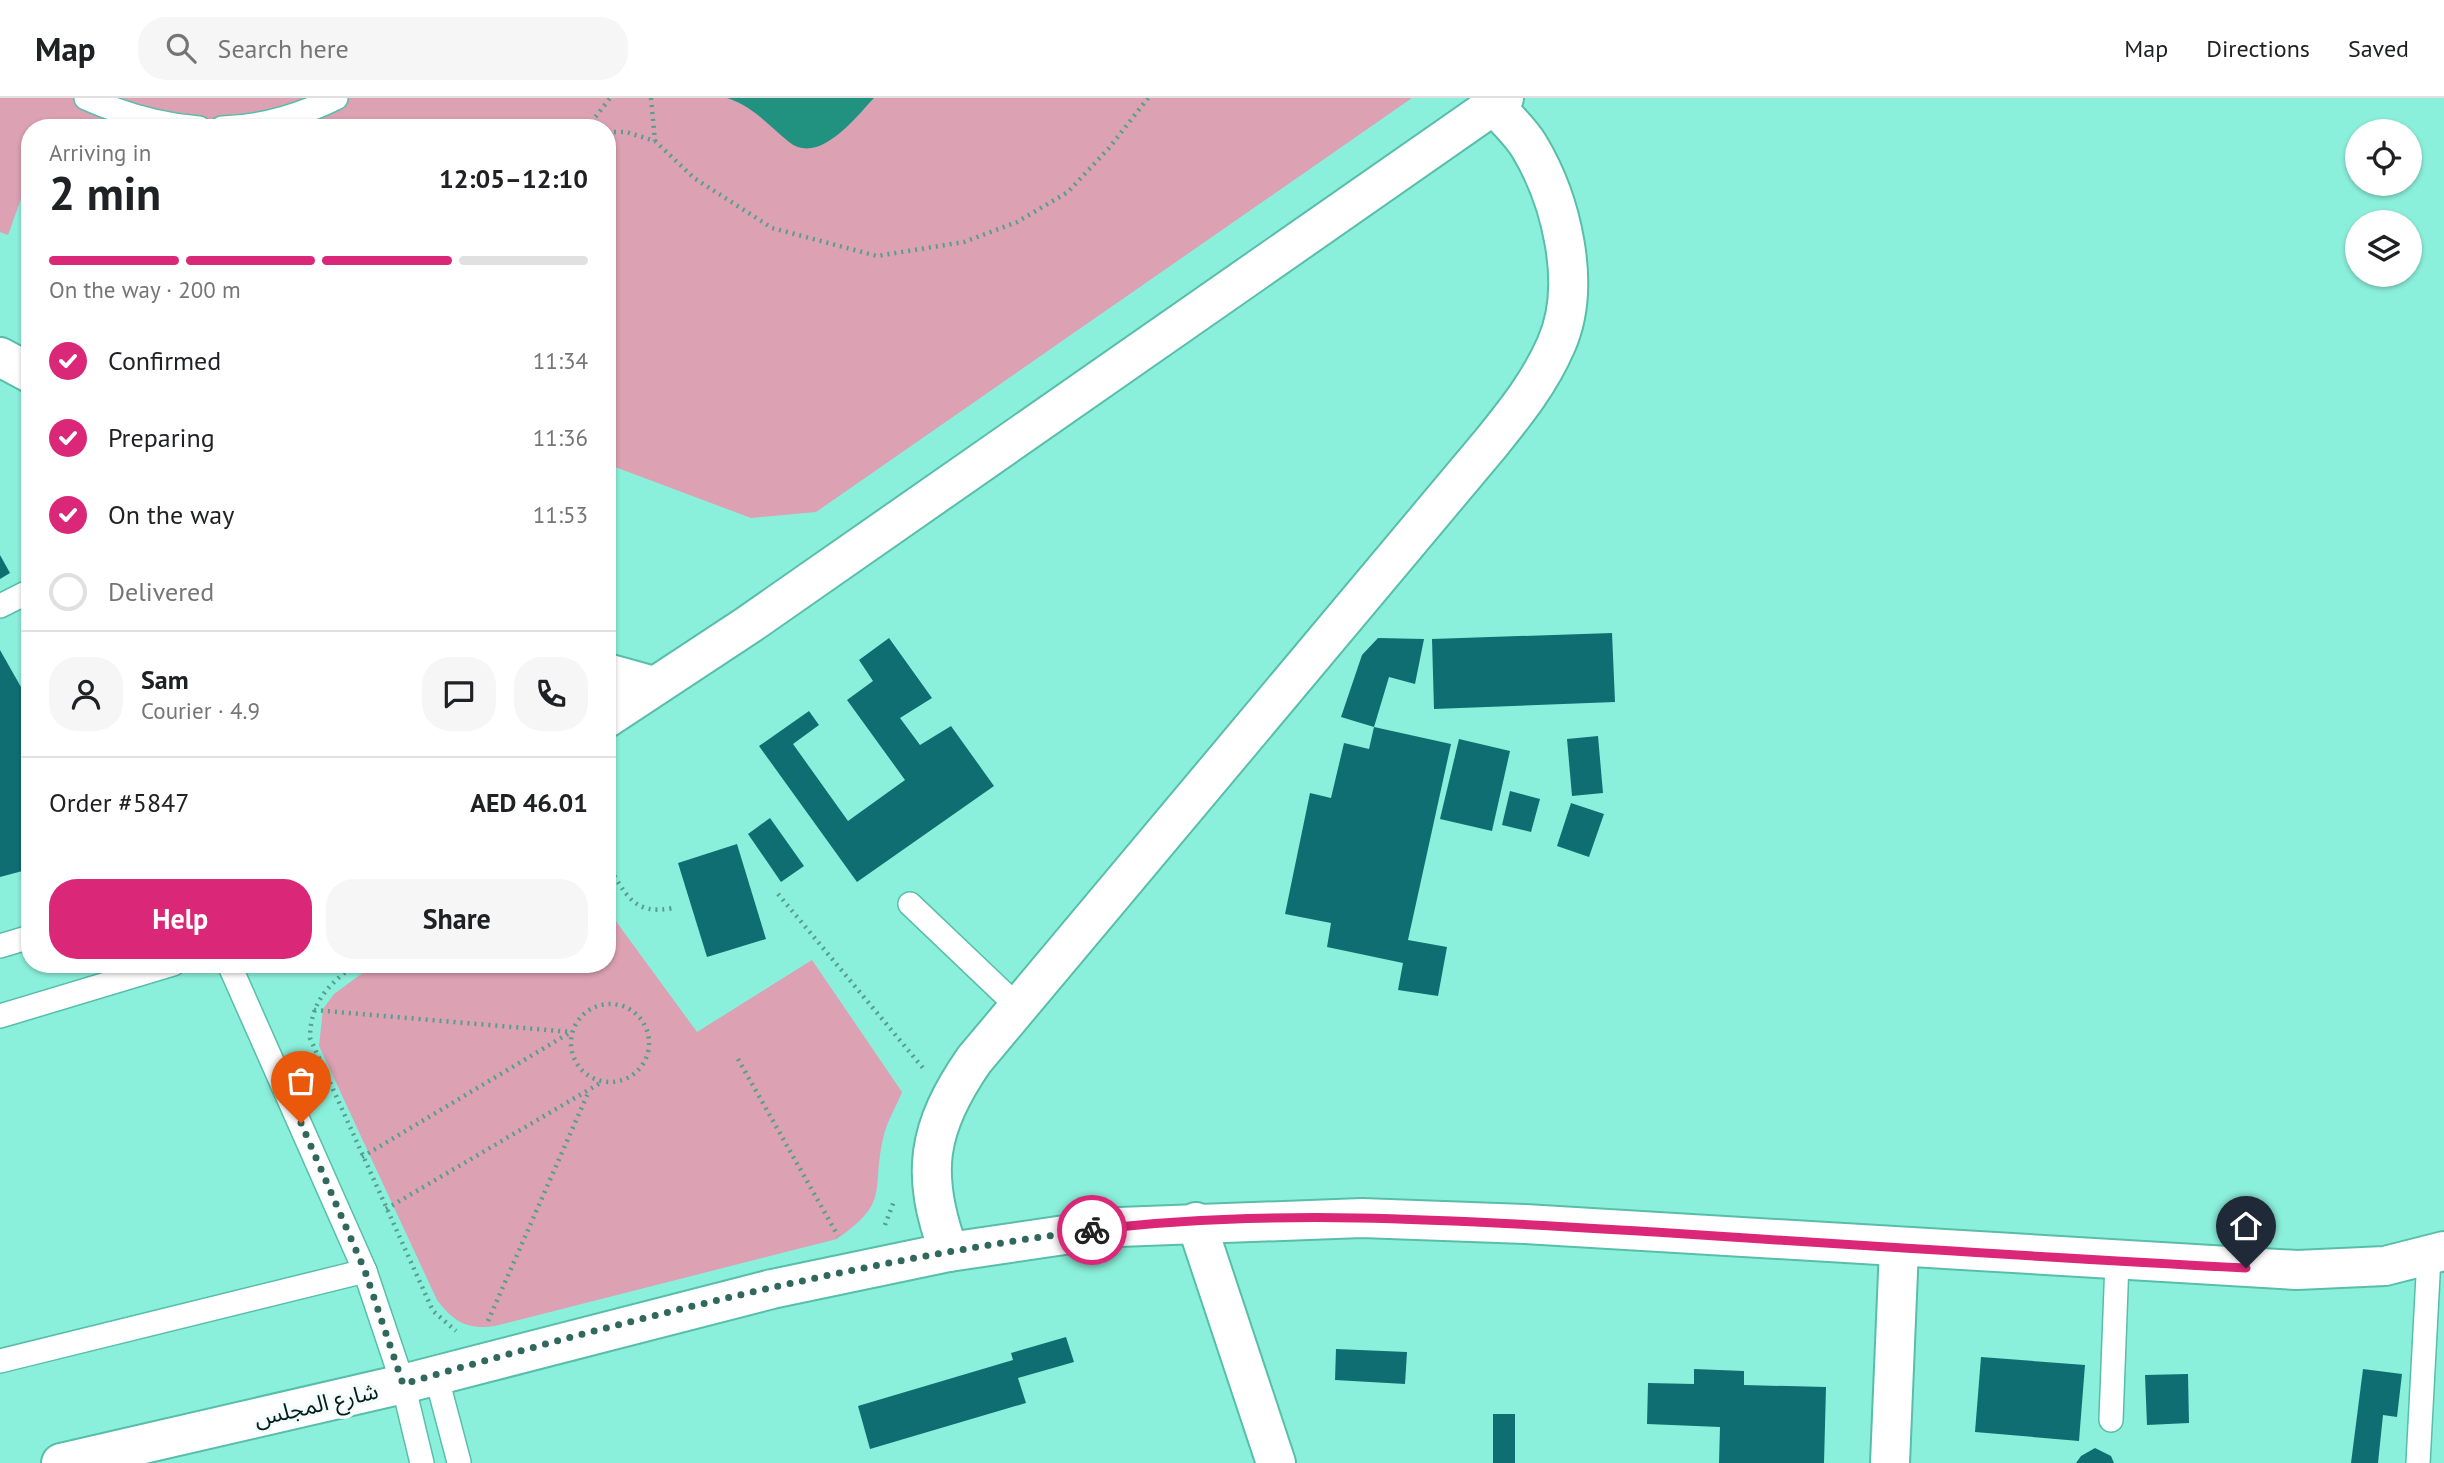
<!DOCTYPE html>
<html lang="en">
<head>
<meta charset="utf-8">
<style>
  :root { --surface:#fff; --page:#f6f6f6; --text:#202124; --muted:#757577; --line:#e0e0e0; --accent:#db2777 }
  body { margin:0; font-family:"PT Sans","Noto Sans Arabic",sans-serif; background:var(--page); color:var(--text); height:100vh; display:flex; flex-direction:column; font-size:26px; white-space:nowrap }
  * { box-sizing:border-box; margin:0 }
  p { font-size:23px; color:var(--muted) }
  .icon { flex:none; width:38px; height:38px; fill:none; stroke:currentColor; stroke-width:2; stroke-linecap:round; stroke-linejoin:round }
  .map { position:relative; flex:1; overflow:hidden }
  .panel { position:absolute; left:21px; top:21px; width:595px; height:854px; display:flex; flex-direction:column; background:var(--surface); border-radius:28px; box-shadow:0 2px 5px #0004 }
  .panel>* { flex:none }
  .buttons { position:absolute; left:2345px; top:21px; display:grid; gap:14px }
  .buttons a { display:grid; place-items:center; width:77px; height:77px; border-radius:50%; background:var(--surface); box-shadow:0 2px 5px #0004; font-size:35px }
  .pin { position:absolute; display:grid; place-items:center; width:60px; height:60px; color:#fff; margin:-72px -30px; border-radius:50% 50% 50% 0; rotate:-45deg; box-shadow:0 0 7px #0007 }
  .pin .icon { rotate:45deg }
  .courier { position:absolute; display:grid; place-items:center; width:70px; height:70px; margin:-35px; border:5px solid #db2777; border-radius:50%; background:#fff; color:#222; box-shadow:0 2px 9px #0007 }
  .overview em { font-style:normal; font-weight:700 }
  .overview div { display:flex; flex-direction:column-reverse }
  .overview { display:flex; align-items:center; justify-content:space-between; height:119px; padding:0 28px }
  h1 { font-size:46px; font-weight:700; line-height:52px }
  .bar { display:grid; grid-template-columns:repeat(4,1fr); gap:10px 7px; align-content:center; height:84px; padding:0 28px }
  .bar i { height:9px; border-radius:5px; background:var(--line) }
  .bar .current { background:var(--accent) }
  .bar p { grid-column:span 4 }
  .line { display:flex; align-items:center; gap:18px; padding:0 28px; border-top:2px solid var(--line) }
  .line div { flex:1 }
  .round { display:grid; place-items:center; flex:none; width:74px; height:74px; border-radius:28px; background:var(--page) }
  ol { padding:0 28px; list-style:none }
  li { display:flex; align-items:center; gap:21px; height:77px }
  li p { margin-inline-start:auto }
  li .icon { padding:7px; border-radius:50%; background:var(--accent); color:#fff; stroke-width:4 }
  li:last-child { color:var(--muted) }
  li i { width:38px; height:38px; border:4px solid var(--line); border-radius:50% }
  .action { display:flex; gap:14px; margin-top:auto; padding:14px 28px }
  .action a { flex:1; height:80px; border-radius:28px; background:var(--accent); color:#fff; font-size:28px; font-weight:700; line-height:80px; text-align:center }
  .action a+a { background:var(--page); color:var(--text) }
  header { display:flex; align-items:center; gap:42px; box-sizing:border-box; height:98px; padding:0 35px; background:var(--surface); border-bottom:2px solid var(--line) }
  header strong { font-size:33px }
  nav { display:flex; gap:38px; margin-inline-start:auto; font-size:24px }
  .search { width:490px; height:63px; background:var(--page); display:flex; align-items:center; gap:18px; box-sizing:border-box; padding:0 24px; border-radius:28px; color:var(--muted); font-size:26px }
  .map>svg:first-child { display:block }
</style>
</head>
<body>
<header>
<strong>Map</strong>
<div class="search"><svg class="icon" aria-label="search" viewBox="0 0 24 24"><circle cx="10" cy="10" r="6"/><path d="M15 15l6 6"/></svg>Search here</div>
<nav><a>Map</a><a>Directions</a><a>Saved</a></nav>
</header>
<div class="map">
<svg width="2444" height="1365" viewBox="0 0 2444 1365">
  <rect width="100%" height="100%" fill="#8bf0db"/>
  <g fill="#dca1b3">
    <path d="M0,0h1412l-596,414 -65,6 -144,-54v-336h-577v46l-22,61 -8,-3z"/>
    <path d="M607,811l90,123 115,-72 90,132c-6,15 -16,31 -19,47 -12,53 8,62 -46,100l-342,87c-28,4 -41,-4 -58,-26l-118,-254 4,-37 11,-15 41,-30h232z"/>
  </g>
  <path fill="#21927f" d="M727,0h147c-18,19 -55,68 -85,44 -21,-17 -35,-35 -62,-44z"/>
  <g fill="#0f6e72">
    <path d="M0,457l10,18 -10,6z"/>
    <path d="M1612,535l3,69 -181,7 -2,-70z"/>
    <path d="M889,540l43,60 -32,20 20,27 31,-19 43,60 -137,96 -98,-136 50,-35 10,14 -26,19 55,77 57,-41 -58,-80 26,-19 -14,-21z"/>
    <path d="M1378,540l46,1 -9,45 -26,-7 -15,50 -33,-10 21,-62z"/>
    <path d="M0,552l30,53v166l-30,8z"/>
    <path d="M1374,629l77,17 -43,196 39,7 -9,49 -40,-6 5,-27 -76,-16 4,-24 -46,-9 25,-121 21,5 13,-55 25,6z"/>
    <path d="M1598,638l5,57 -31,3 -5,-57z"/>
    <path d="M1459,641l51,12 -18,80 -52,-12z"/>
    <path d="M1510,693l30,8 -9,33 -29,-7z"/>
    <path d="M1571,705l33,11 -15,43 -32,-11z"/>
    <path d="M770,720l34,48 -23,16 -33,-48z"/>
    <path d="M737,746l29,95 -59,18 -29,-94z"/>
    <path d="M1066,1239l8,25 -56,16 8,25 -156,46 -12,-43 155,-46 -2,-7z"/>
    <path d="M1336,1251l71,3 -2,32 -70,-4z"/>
    <path d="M1981,1259l104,8 -6,76 -104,-9z"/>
    <path d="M1694,1271l50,2v14l82,2 -2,76h-105l1,-36 -73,-3 1,-41 46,1z"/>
    <path d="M2363,1271l39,5 -5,43 -14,-2 -5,48h-27z"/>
    <path d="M2188,1276l1,49 -42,2 -2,-50z"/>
    <rect x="1493" y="1316" width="22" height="49"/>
    <path d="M2095,1350l16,8 3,7h-38l5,-7z"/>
  </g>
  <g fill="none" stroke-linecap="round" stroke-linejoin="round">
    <g stroke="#58beaa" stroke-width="26">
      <g id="lane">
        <path d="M86,0c36,16 73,27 113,30"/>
        <path d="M222,30c41,-1 77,-12 114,-30"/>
        <path d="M0,508l30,-15"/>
        <path d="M910,806l108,103"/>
        <path d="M0,848l30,-9"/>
        <path d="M229,866l136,307 38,113 19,79"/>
        <path d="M0,918l173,-52"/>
        <path d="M0,1263l365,-90"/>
        <path d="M436,1277l23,87"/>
        <path d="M2111,1322l6,-158"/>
        <path d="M2418,1365l11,-206"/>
      </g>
    </g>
    <g stroke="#58beaa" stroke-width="42">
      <g id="street">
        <path d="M0,259l30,16"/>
        <path d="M607,575l47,13"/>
        <path d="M607,620l141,-93 756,-527"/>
        <path d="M1196,1124l80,241"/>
        <path d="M949,1154c-29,-78 -22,-124 25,-192l517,-617c25,-31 49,-61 65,-98 27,-60 5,-146 -27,-199 -9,-15 -24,-28 -35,-41"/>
        <path d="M1890,1365l9,-215"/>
      </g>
    </g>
    <g stroke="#58beaa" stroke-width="42">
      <path id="secondary" d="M61,1365l342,-79 369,-95 177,-37 170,-25 243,-9 163,6 772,46 88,-4 59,-15"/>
    </g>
    <g stroke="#559f8f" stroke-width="4.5" stroke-dasharray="2 5" stroke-linecap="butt">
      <path d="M651,0l4,43"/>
      <path d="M587,30l23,-30"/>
      <path d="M607,34h19l29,9 39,37 78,50 105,28 87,-14 53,-20 51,-30 41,-44 39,-50"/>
      <path d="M607,766c19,30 26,52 66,44"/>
      <path d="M778,796l145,174"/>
      <path d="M356,866c-27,20 -46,38 -46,74l123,273 23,20"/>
      <circle cx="610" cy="945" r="39"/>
      <path d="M314,912l257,22"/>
      <path d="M738,961l100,177"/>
      <path d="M362,1059l209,-125"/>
      <path d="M386,1111l216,-127"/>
      <path d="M885,1127l9,-24"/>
      <path d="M488,1223l101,-230"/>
    </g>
    <use href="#lane" stroke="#fff" stroke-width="23"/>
    <use href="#street" stroke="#fff" stroke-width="38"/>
    <use href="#secondary" stroke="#fff" stroke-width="38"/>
  </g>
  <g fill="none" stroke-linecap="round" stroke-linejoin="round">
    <path stroke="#31685d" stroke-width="7" stroke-dasharray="0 12.6" d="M301,1025l64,148 38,113c225,-65 456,-124 689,-154"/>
    <path stroke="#db2777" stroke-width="9" d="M1092,1132c182,-23 380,-9 563,2 197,13 394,26 591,36"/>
  </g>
  <g text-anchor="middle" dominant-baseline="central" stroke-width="7" stroke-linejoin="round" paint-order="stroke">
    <g font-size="23" fill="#001f19" stroke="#f4fdfb">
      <text transform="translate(316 1306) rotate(-13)">شارع المجلس</text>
    </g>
  </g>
</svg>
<div class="buttons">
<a><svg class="icon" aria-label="locate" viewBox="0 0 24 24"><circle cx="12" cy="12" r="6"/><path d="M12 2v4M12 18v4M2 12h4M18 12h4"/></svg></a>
<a><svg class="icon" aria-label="layers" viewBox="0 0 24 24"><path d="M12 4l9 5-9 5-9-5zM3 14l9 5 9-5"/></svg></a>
</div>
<div class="pin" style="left:301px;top:1025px;background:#ea580c"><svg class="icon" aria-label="bag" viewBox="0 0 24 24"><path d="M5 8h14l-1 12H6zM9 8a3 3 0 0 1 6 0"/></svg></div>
<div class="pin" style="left:2246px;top:1170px;background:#1f2937"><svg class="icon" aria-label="home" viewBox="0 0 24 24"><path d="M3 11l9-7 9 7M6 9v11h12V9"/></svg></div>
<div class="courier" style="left:1092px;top:1132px"><svg class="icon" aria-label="bike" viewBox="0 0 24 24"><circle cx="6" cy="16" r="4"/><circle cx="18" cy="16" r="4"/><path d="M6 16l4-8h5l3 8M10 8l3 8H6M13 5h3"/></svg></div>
<section class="panel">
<div class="overview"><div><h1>2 min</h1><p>Arriving in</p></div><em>12:05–12:10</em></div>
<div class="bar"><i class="current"></i><i class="current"></i><i class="current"></i><i></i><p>On the way · 200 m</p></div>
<ol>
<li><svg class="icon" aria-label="check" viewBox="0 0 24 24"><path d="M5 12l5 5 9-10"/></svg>Confirmed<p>11:34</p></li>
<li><svg class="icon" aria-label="check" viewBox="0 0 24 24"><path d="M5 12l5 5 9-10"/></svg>Preparing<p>11:36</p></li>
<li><svg class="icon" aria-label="check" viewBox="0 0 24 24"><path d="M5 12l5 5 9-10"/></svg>On the way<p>11:53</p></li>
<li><i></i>Delivered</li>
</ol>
<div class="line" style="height:126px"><a class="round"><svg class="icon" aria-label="person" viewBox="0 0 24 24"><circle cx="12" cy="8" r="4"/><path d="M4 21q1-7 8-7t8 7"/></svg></a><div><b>Sam</b><p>Courier · 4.9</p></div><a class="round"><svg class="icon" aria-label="chat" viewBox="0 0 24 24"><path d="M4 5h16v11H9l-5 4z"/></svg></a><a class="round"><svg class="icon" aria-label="phone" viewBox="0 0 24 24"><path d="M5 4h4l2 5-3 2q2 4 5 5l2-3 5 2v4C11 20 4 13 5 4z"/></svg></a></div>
<div class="line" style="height:91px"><div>Order #5847</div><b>AED 46.01</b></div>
<div class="action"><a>Help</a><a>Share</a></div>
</section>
</div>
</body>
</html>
